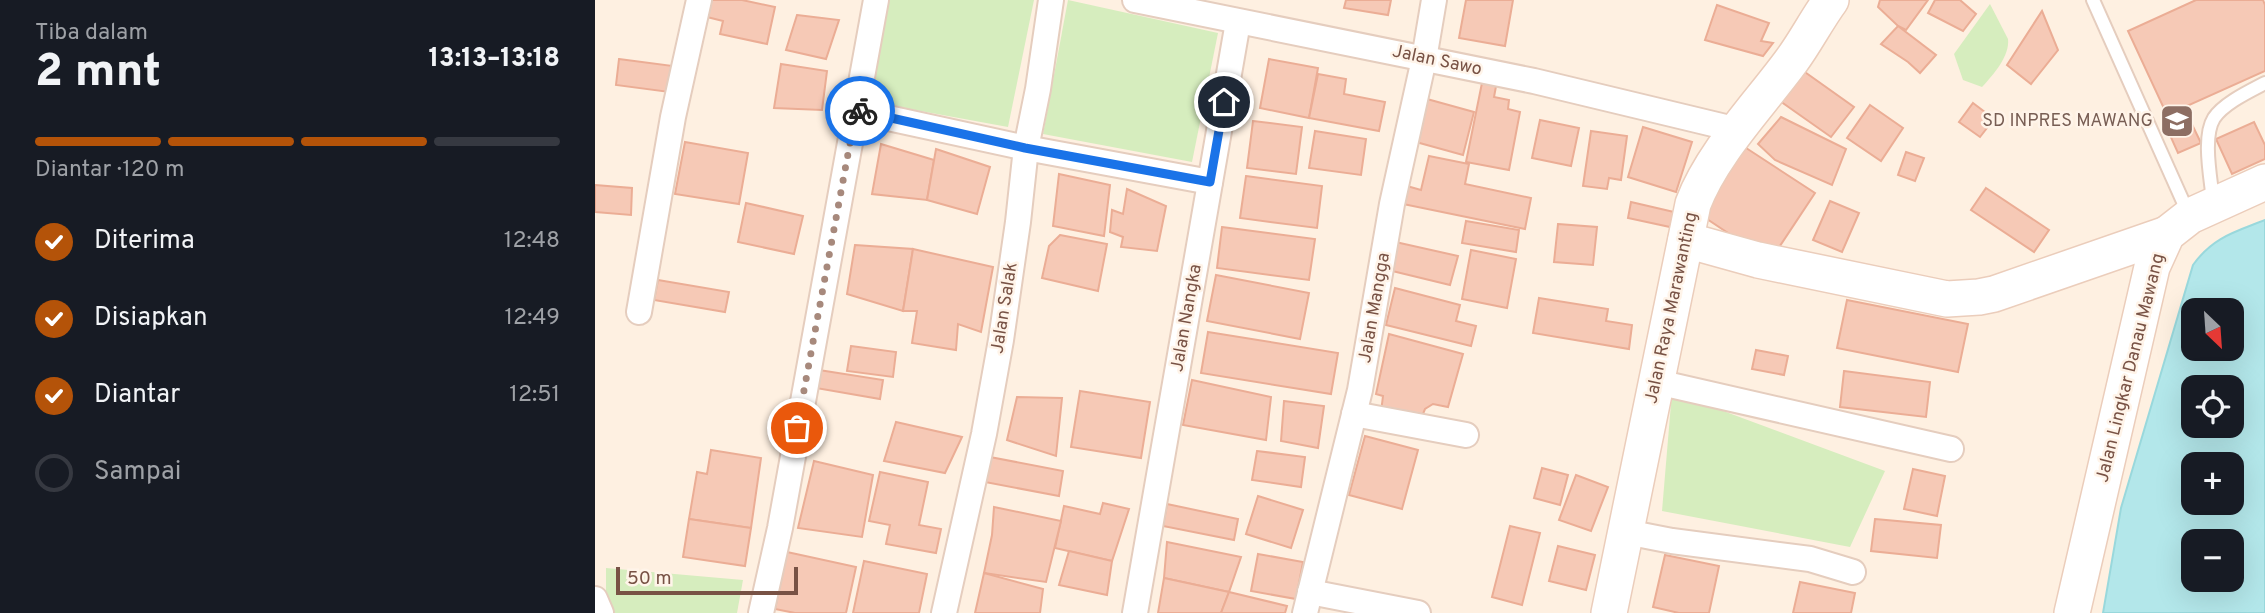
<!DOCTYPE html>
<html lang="id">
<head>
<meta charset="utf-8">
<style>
  :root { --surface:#171b24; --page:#20242c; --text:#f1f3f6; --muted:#9ea1a6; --line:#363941; --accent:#b45309 }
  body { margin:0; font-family:Overpass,sans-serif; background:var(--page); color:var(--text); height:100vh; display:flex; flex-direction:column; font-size:26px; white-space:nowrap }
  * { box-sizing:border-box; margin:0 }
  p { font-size:23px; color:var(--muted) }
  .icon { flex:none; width:38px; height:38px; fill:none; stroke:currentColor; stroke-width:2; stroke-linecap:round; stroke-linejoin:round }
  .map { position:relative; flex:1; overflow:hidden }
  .side { display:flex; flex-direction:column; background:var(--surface); width:595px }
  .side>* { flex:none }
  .needle { width:46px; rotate:155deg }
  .controls { position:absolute; left:1586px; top:298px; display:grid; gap:14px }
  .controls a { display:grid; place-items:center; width:63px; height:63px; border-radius:14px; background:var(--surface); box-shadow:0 7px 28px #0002; font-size:35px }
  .scale { position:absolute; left:21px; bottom:18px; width:182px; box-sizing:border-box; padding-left:7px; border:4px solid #785245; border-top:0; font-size:19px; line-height:24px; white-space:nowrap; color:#785245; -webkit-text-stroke:5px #fff4e9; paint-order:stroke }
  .pin { position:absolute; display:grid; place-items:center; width:60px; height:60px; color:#fff; margin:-30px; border:4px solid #fff; border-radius:50%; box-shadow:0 2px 7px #0007 }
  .courier { position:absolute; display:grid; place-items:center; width:70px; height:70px; margin:-35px; border:5px solid #1a73e8; border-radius:50%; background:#fff; color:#222; box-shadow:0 2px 9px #0007 }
  .overview em { font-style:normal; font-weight:800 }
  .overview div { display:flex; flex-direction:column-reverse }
  .overview { display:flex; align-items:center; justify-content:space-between; height:119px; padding:0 35px }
  h1 { font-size:46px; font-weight:800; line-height:52px }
  .bar { display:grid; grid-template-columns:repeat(4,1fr); gap:10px 7px; align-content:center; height:84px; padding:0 35px }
  .bar i { height:9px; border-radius:5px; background:var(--line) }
  .bar .selected { background:var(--accent) }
  .bar p { grid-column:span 4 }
  ol { padding:0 35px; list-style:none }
  li { display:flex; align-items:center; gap:21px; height:77px }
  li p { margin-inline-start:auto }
  li .icon { padding:7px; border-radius:50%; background:var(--accent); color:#fff; stroke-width:4 }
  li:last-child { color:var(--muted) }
  li i { width:38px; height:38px; border:4px solid var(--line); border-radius:50% }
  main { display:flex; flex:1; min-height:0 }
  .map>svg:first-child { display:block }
</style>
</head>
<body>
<main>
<section class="side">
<div class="overview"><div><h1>2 mnt</h1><p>Tiba dalam</p></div><em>13:13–13:18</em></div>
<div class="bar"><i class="selected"></i><i class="selected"></i><i class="selected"></i><i></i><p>Diantar · 120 m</p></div>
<ol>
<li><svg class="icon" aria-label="check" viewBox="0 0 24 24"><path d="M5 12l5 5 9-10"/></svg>Diterima<p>12:48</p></li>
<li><svg class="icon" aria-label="check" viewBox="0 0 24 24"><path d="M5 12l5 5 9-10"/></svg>Disiapkan<p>12:49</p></li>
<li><svg class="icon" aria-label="check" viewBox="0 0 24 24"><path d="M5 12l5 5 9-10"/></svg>Diantar<p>12:51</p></li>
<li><i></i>Sampai</li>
</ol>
</section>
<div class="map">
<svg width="1670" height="613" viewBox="0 0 1670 613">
  <rect width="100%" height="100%" fill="#fef0e1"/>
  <g fill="#d6edbe">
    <path d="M289,0h150l-26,127 -142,-26z"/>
    <path d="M473,0l150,33 -26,129 -149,-28z"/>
    <path d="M1395,4l18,35c2,17 -15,36 -26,48l-19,-7 -9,-26z"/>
    <path d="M1077,392l213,79 -35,76 -188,-36z"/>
    <path d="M11,568l137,12 -6,33h-131z"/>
  </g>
  <path fill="#b3e7ea" stroke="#99d8dc" stroke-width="2" fill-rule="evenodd" d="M1670,220v393h-162l18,-105 72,-243c20,-28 42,-33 72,-45zM1598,310h38v38h-38zM1598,387h38v38h-38zM1598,464h38v38h-38zM1598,541h38v38h-38z"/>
  <g fill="#f6c9b6" stroke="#ebad95" stroke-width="2">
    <path d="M116,0h31l33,7 -8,37 -47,-10 3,-13 -16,-4z"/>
    <path d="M751,0h45l-3,15 -44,-7z"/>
    <path d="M871,0h47l-8,46 -46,-8z"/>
    <path d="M1285,0h48l-22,30 -8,-4 -20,-19z"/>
    <path d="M1340,0h25l16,14 -13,17 -35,-18z"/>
    <path d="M1601,0h67l2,5v66l-98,44 -39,-84z"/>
    <path d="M1122,5l52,18 -8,18 12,2 -10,13 -58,-16z"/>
    <path d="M1447,11l16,39 -27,34 -24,-19z"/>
    <path d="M202,15l42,5 -13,39 -40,-9z"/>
    <path d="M1303,26l38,29 -16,18 -12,-11 -27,-18z"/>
    <path d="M24,59l54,7 -4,26 -53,-7z"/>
    <path d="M674,59l49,9 -9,50 -49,-10z"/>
    <path d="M186,64l46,7 -5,39 -48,-2z"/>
    <path d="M1207,70l52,37 -23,30 -51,-36z"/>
    <path d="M723,74l28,5 -2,15 41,8 -6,29 -70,-13z"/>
    <path d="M888,78l14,3 -3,16 15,3 -1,9 12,3 -11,58 -43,-8z"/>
    <path d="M832,99l47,13 -11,43 -47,-13z"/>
    <path d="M1378,103l21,16 -14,18 -21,-15z"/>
    <path d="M1275,105l33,23 -22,33 -34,-23z"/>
    <path d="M1592,114l14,29 -23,10 -13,-29z"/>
    <path d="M1186,117l65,32 -14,36 -57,-25 -17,-16z"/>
    <path d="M945,120l39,8 -8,38 -39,-8z"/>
    <path d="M658,121l49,6 -6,47 -49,-6z"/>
    <path d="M1659,122l11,23v14l-33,15 -16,-35z"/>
    <path d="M1048,127l49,15 -16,50 -48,-15z"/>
    <path d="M720,131l51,8 -5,36 -52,-7z"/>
    <path d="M996,131l36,5 -6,44 -12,-2 -2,11 -24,-3z"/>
    <path d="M90,142l63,11 -9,51 -64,-10z"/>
    <path d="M286,144l53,16 -7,40 -55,-6z"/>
    <path d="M1145,144l75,49 -45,68 -75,-50z"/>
    <path d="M341,149l54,18 -13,47 -50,-14z"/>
    <path d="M1311,152l18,6 -9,23 -17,-6z"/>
    <path d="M834,156l40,8 -4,20 66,14 -6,31 -122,-25 4,-18 14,4z"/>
    <path d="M464,174l51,11 -6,51 -51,-10z"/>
    <path d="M651,176l76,10 -5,42 -77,-10z"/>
    <path d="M0,185l37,3 -1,27 -36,-3z"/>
    <path d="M1391,188l63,42 -15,22 -63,-42z"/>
    <path d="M532,189l39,17 -9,45 -36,-4 2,-10 -13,-5 2,-22 11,4z"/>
    <path d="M1235,201l29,12 -17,39 -29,-12z"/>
    <path d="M1036,202l43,10 -4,15 -42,-9z"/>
    <path d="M151,203l57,13 -9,38 -56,-12z"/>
    <path d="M871,221l53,9 -3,22 -54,-9z"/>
    <path d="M963,224l39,3 -4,38 -39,-3z"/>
    <path d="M627,227l93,12 -6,41 -92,-12z"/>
    <path d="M465,235l47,9 -9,47 -56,-13 7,-32z"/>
    <path d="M796,241l67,15 -8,29 -66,-16z"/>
    <path d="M260,245l58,4 -10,62 -56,-17z"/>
    <path d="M318,249l80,18 -12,65 -23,-8 -2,26 -44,-7 5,-32h-14z"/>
    <path d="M876,250l45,9 -9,49 -45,-9z"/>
    <path d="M621,275l93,18 -9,46 -93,-18z"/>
    <path d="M63,280l71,12 -4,20 -71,-12z"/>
    <path d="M800,288l65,17 -4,16 20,5 -5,20 -85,-21z"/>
    <path d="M944,298l69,11 -2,12 26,4 -3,24 -96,-16z"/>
    <path d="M1252,300l121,24 -10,48 -121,-24z"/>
    <path d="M613,332l130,21 -7,41 -130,-21z"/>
    <path d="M794,334l74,20 -15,53 -15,-3 -8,5 -5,12 -39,-9 2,-16 -7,-2z"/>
    <path d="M256,346l45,6 -3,25 -46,-6z"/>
    <path d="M1161,350l32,6 -4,19 -32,-6z"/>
    <path d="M224,370l64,10 -3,19 -64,-11z"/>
    <path d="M1249,371l86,11 -4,35 -86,-10z"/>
    <path d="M597,380l79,17 -5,43 -83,-15z"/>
    <path d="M485,391l70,11 -9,56 -70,-11z"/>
    <path d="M422,397l45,1 -6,58 -49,-16z"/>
    <path d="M689,401l40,5 -6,42 -37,-7z"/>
    <path d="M301,422l66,15 -17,36 -61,-12z"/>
    <path d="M770,436l53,14 -16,59 -53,-14z"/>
    <path d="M116,450l50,8 -10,70 -62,-9 8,-47 10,2z"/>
    <path d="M662,451l48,6 -4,30 -49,-7z"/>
    <path d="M395,457l73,14 -4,25 -74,-14z"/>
    <path d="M219,461l59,14 -11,62 -64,-9z"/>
    <path d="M947,468l26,7 -8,30 -26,-7z"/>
    <path d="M1318,469l32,7 -8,40 -33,-7z"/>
    <path d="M285,472l48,10 -9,43 22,4 -5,24 -50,-9 4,-19 -21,-4z"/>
    <path d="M981,475l32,12 -17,44 -32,-11z"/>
    <path d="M663,496l45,14 -12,38 -45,-14z"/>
    <path d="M508,503l26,6 -17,52 -57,-13 9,-42 36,8z"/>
    <path d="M572,504l71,15 -4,21 -71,-14z"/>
    <path d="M399,507l67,14 -15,61 -62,-9 8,-38z"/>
    <path d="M94,519l62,9 -6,38 -62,-9z"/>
    <path d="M1280,519l66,6 -4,33 -66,-7z"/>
    <path d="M915,526l30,7 -18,72 -30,-8z"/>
    <path d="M572,542l74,15 -12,35 -65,-14z"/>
    <path d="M963,546l37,9 -9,35 -37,-9z"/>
    <path d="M474,551l43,10 -5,34 -48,-10z"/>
    <path d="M192,552l69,15 -10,46h-51l-20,-4z"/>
    <path d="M663,554l45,8 -7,37 -45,-8z"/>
    <path d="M1070,555l54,11 -10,47h-30l-26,-6z"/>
    <path d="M269,561l63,13 -8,39h-66z"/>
    <path d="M389,573l59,16 -3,24h-65z"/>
    <path d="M569,578l65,14 -8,21h-63z"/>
    <path d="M1205,582l55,11 -4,20h-58z"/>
    <path d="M634,592l58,14 -2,7h-64z"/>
  </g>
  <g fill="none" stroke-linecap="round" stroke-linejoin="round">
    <g stroke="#e5cdbe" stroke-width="16">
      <g id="lane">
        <path d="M1498,0l96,215"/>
        <path d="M1618,201c-2,-22 -11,-64 1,-83 10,-15 36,-27 51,-35"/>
      </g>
    </g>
    <g stroke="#e5cdbe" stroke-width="28">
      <g id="street">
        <path d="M540,0l399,81 204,49"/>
        <path d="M261,111l170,37 184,34"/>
        <path d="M44,312l34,-195 26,-117"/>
        <path d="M1062,382l294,67"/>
        <path d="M759,414l112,21"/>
        <path d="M1031,532l46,9 138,18 43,13"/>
        <path d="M715,592l108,21"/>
        <path d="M0,599l6,14"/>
        <path d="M166,613l19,-85 96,-528"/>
        <path d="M349,613l40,-179 17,-94 17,-118 8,-74 12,-59 13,-89"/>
        <path d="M540,613l103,-591"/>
        <path d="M710,613l55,-223 32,-186 32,-145 10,-59"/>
      </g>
    </g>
    <g stroke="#ebcdbb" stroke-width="38">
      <g id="secondary">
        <path d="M1091,240l72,20 189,39 32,-2 15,-3 173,-60"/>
        <path d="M1014,613l84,-409c19,-51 67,-100 99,-144 14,-19 25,-41 39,-60"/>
        <path d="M1477,613l80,-346 15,-33 23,-18 75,-34"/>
      </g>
    </g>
    <use href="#lane" stroke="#fff" stroke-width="12"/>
    <use href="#street" stroke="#fff" stroke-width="24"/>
    <use href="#secondary" stroke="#fff" stroke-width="35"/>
  </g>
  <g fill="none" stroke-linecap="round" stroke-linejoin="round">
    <path stroke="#a7897c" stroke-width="7" stroke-dasharray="0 12.6" d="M202,428l59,-317h4"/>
    <path stroke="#1a73e8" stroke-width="9" d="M265,111l165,37 185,34 14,-80"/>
  </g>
  <defs>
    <g id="school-square" transform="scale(1.75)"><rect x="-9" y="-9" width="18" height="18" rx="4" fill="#8d6e63" stroke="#fff4e9"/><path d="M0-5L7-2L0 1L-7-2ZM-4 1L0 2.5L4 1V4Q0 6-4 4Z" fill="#fff"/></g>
  </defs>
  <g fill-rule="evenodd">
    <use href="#school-square" x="1582" y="121"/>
  </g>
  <g text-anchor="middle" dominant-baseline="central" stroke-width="5" stroke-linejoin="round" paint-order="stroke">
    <g font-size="18" fill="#785245" stroke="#fff4e9">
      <text transform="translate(842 61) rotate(12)">Jalan Sawo</text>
      <text transform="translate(410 308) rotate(-81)">Jalan Salak</text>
      <text transform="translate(780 308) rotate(-80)">Jalan Mangga</text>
      <text transform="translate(1077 308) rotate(-78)">Jalan Raya Marawanting</text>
      <text transform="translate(592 318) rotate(-80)">Jalan Nangka</text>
      <text transform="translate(1536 368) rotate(-76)">Jalan Lingkar Danau Mawang</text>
    </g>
    <g font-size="18" fill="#785e54" stroke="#fff4e9" text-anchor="end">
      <text x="1558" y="121">SD INPRES MAWANG</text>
    </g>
  </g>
</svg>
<div class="controls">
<a><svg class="needle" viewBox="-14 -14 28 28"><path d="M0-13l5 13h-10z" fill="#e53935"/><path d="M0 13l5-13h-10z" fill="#9ea1a6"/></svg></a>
<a><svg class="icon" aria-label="locate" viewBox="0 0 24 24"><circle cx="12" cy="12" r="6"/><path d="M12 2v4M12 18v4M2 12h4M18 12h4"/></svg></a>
<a>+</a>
<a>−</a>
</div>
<div class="scale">50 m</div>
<div class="pin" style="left:202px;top:428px;background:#ea580c"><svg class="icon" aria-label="bag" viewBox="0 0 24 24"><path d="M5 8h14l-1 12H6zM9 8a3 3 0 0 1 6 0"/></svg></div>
<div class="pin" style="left:629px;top:102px;background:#1f2937"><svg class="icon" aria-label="home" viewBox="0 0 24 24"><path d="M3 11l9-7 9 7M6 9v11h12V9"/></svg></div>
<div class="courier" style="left:265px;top:111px"><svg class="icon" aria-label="bike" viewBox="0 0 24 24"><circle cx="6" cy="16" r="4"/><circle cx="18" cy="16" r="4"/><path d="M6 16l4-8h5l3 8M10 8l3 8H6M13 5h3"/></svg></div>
</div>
</main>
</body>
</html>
